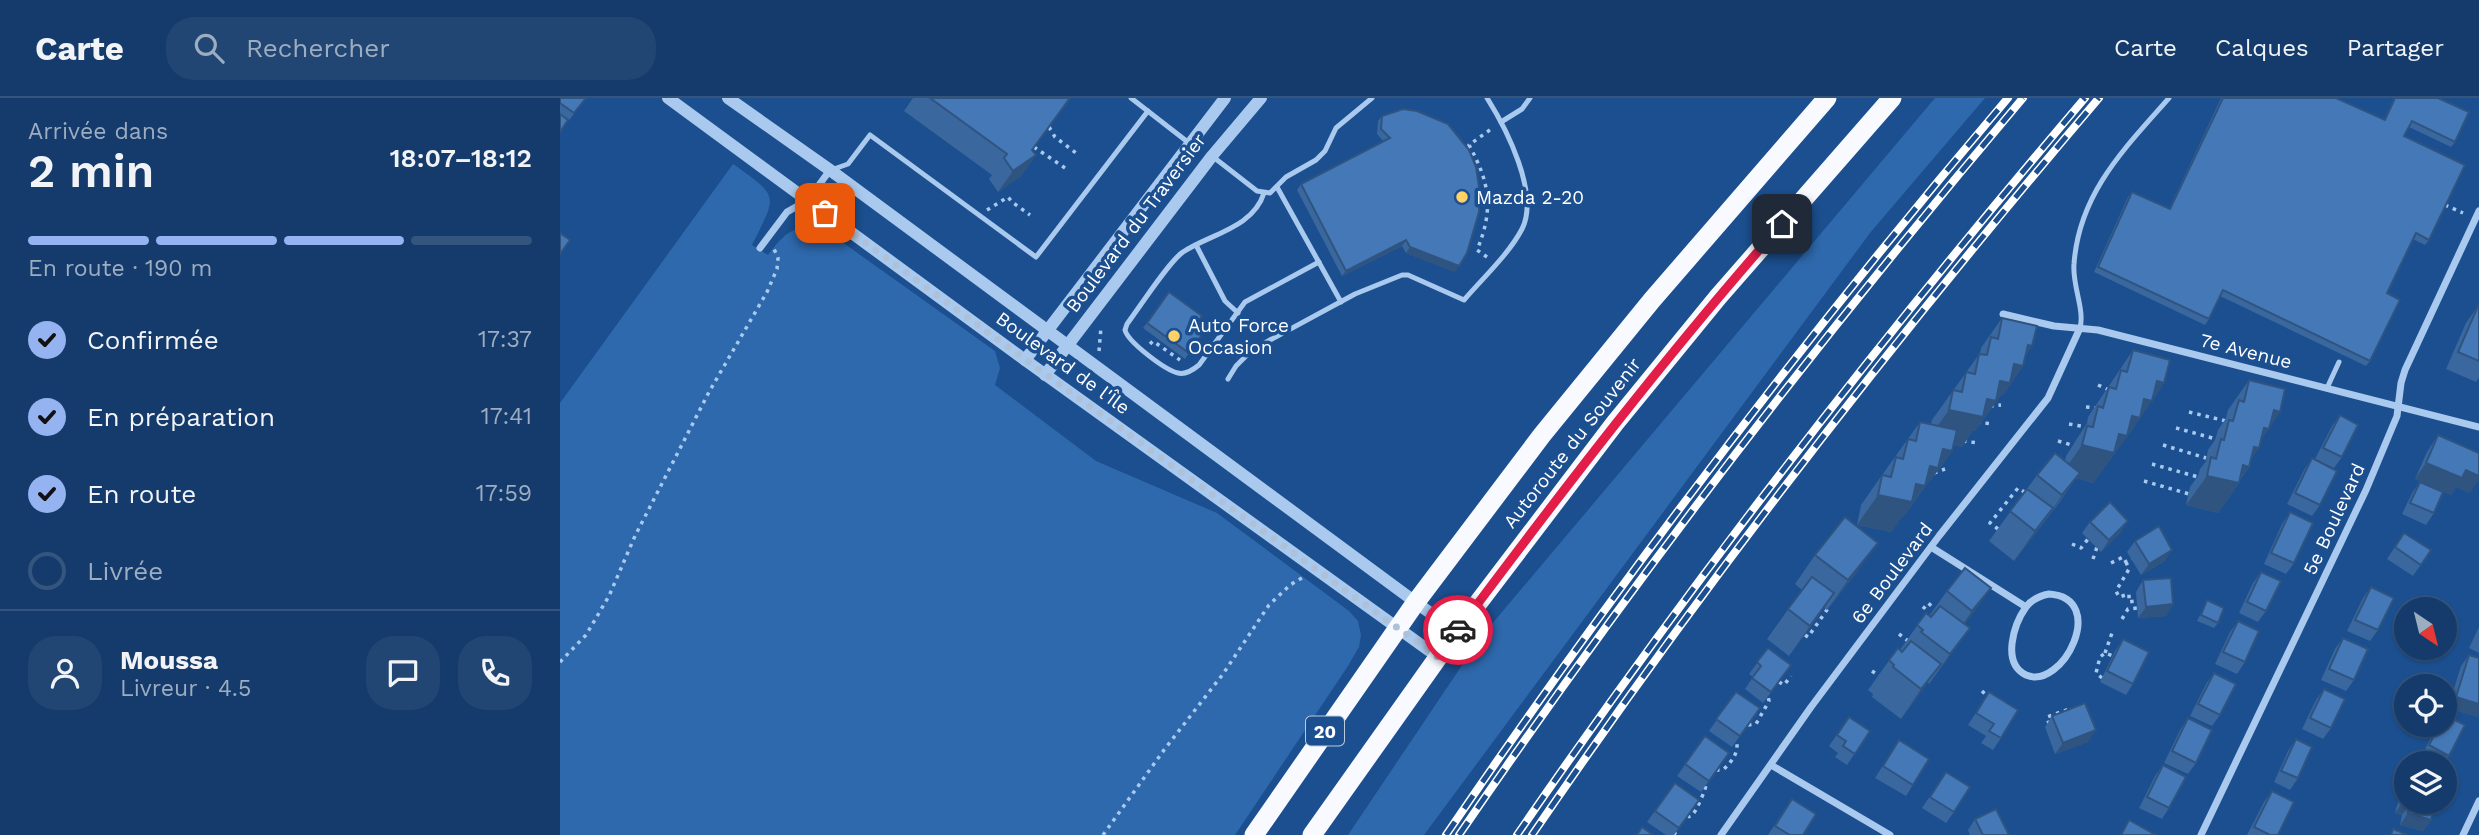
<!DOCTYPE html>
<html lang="fr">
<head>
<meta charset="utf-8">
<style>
  :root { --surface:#143b6b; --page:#214673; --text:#f1f3f6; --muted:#9dadc1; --line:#33557e; --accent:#95b2f1 }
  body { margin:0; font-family:"Work Sans",sans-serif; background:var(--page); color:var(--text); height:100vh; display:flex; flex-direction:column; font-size:26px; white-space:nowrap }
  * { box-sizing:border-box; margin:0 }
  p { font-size:23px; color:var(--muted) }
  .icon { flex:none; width:38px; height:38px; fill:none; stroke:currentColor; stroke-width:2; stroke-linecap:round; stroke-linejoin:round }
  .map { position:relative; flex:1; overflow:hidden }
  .side { display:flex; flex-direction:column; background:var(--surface); width:560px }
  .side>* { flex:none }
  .needle { width:46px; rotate:145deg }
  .tools { position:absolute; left:1834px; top:499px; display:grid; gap:14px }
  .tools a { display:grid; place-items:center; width:63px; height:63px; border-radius:50%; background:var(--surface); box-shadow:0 2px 5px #0004,0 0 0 2px var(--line); font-size:35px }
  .pin { position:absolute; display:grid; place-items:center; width:60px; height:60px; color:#fff; margin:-30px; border-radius:14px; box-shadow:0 4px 10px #0006 }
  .courier { position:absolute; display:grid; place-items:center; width:70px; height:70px; margin:-35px; border:5px solid #e11d48; border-radius:50%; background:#fff; color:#222; box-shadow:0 2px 9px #0007 }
  .headline em { font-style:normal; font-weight:600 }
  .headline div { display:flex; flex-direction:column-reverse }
  .headline { display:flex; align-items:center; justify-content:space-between; height:119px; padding:0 28px }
  h1 { font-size:46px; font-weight:600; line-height:52px }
  .bar { display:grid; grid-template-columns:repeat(4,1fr); gap:10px 7px; align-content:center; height:84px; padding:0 28px }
  .bar i { height:9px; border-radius:5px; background:var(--line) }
  .bar .current { background:var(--accent) }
  .bar p { grid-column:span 4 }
  .line { display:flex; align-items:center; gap:18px; padding:0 28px; border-top:2px solid var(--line) }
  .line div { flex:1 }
  .round { display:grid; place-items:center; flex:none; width:74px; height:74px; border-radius:28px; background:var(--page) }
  ol { padding:0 28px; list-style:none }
  li { display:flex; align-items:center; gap:21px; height:77px }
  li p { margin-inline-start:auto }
  li .icon { padding:7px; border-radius:50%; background:var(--accent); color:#111; stroke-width:4 }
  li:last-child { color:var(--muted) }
  li i { width:38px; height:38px; border:4px solid var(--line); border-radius:50% }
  header { display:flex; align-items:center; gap:42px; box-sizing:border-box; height:98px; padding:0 35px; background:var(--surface); border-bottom:2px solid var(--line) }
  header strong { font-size:33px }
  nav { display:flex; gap:38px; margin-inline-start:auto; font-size:24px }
  .search { width:490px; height:63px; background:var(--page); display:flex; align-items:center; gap:18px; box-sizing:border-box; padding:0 24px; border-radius:28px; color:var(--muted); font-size:26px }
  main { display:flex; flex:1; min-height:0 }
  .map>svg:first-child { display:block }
</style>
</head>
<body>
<header>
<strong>Carte</strong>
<div class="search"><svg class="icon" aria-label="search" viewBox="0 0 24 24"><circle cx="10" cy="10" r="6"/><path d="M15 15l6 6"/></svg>Rechercher</div>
<nav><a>Carte</a><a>Calques</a><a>Partager</a></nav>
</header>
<main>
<section class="side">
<div class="headline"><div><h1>2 min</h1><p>Arrivée dans</p></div><em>18:07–18:12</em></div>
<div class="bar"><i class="current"></i><i class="current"></i><i class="current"></i><i></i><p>En route · 190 m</p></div>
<ol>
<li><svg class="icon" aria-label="check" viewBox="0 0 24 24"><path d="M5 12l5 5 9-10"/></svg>Confirmée<p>17:37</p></li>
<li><svg class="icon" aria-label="check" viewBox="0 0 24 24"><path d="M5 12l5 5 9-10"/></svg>En préparation<p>17:41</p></li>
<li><svg class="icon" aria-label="check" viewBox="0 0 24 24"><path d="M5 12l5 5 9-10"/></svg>En route<p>17:59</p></li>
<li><i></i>Livrée</li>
</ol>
<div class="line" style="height:126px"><a class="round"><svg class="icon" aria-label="person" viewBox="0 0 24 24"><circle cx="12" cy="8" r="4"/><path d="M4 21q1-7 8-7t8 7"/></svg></a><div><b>Moussa</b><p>Livreur · 4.5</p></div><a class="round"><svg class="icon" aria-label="chat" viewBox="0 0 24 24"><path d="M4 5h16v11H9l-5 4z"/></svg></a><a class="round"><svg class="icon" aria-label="phone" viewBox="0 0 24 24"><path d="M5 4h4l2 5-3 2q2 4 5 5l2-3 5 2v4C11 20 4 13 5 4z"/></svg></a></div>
</section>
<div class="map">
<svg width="1919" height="737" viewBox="0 0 1919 737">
  <rect width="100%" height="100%" fill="#1b4f8f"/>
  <g fill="#2e69ad">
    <path d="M1375,0h50l-115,135 -446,602h-76l133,-198z"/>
    <path d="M173,66c47,33 44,31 19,81l16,10c16,-21 24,-30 53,-28l174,124 5,17 -5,17 101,76 121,52 132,98 9,10 3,14 -2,12 -11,19 -113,169h-675v-432z"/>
  </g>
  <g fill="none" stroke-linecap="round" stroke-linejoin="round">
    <g stroke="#a9c9ee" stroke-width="3.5" stroke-dasharray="3.5 5" stroke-linecap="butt">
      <path d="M489,29l6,10 21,16"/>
      <path d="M474,49l31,21"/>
      <path d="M917,101l41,1"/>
      <path d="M1885,107l18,8"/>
      <path d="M427,112l21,-13 4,5 18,13"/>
      <path d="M927,159l-10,-7c17,-41 13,-67 -8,-105l25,-18"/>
      <path d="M590,246l3,-3 27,19"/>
      <path d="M539,253l2,-24"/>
      <path d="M1538,287l11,5"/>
      <path d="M1430,308l11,-1"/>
      <path d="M1526,309l10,1"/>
      <path d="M1629,314l37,9"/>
      <path d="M1417,324l15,2"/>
      <path d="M1509,326l17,3"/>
      <path d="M1616,330l40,11"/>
      <path d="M1403,343l15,2"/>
      <path d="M1498,343l17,5"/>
      <path d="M1603,347l43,13"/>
      <path d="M1592,366l46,13"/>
      <path d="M1374,375l11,-4"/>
      <path d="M1584,383l45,13"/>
      <path d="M1438,431l-8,-6 28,-35 8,5"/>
      <path d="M1512,446l9,4 7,-9"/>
      <path d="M1533,461l4,-12"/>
      <path d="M1566,464l3,7 -13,22 3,6 10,-3v8l7,-1"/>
      <path d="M1551,465l12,-6 3,5 6,-3"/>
      <path d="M1363,511l5,-6 7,6"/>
      <path d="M1562,521l6,-10 9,-1"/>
      <path d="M1339,536l9,7"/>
      <path d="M1245,537l3,2 21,-30"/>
      <path d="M1545,555l7,-20"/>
      <path d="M0,564l26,-27 23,-39 26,-60 74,-144 58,-100 10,-23 1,-11 -4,-9"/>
      <path d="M1312,573l7,5"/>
      <path d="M1542,580l-6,-5 4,-16 5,-4 8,3"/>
      <path d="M1219,584l5,3 7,-9"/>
      <path d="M1422,593l7,7"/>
      <path d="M1489,626l-2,-7 22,-8 1,2"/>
      <path d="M1188,627l8,-1 13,-23 -1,-5"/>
      <path d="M1156,672h7c10,-10 15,-16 14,-30"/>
      <path d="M1127,719c1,-1 4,0 5,-2 3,-1 14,-26 14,-30"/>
      <path d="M543,737l61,-85 59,-76 46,-69 21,-20 12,-7"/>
      <path d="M1114,737l2,-4"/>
    </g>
    <g stroke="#a9c9ee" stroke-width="5">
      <path d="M571,0l58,45"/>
      <path d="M941,24l21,-13 8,-11"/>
      <path d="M652,58l45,35 13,2 16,-16 30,-17 9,-9 11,-23 36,-30"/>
      <path d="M274,71l14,-5 22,-29 166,122 112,-146"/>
      <path d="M717,89l64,115"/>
      <path d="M704,95c-11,35 -54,41 -81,59 -13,8 -44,56 -56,72l-2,6c3,12 40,40 53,43 8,2 15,-3 21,-8l46,-63 74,-40"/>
      <path d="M636,147l29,56 13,12"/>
      <path d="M1520,230c5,-18 -8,-43 -6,-64 5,-71 51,-116 95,-166"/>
      <path d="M668,281l8,-13 15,-15 19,-11 85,-46 47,-19h6l56,25c18,-21 45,-46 58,-71 18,-35 -16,-101 -35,-131"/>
      <path d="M1767,290l12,-26"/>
    </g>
    <g stroke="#a9c9ee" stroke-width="7">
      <path d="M200,150l27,-36 21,-12 22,-30"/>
      <path d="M1443,216l51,12 44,4 381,97"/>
      <path d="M1371,449l95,60"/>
      <path d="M1489,496c60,4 14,97 -23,81 -25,-12 -12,-51 0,-68 6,-8 13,-11 23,-13z"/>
      <path d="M1211,667l119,70"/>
      <path d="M1161,737l90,-128 128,-171 109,-138 32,-70"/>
      <path d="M1641,737l165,-345 31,-74 4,-33 4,-13 74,-159"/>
      <path d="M1903,737l16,-34"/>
    </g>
    <g stroke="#a9c9ee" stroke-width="12">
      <path d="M108,0l357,262 413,297"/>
      <path d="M168,0l102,72 626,462"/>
      <path d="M465,262l200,-262"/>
      <path d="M485,277l167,-219 49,-58"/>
    </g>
    <g stroke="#f8faff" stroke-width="19">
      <path d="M694,737l162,-233 126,-167 110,-135 175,-202"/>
      <path d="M752,737l144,-203 159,-209 103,-126 174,-199"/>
    </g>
    <g stroke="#fff" stroke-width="8">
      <g id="rail">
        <path d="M886,737c174,-255 362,-502 562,-737"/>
        <path d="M899,737c175,-256 364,-501 564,-737"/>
        <path d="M957,737c176,-256 367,-501 568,-737"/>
        <path d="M972,737c175,-256 366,-501 567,-737"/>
      </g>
    </g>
    <use href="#rail" stroke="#1b4f8f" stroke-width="5" stroke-dasharray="16" stroke-linecap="butt"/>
  </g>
  <g fill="#3a679d">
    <path d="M0,0h26l-26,34z"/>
    <path d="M353,0h158l-39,52 4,5 -15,21 -23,16 -9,-13 3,-4 -88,-64z"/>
    <path d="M1661,0h115l48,22 10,-22h44l17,44 -4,5 -42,-20 -5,9 25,104 -4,5 -12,-6 -26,54 -17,68 -4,5 -146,-70 -11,23 -4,6 -111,-53 34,-75 4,-5 37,17z"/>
    <path d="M822,18l73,156 -49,-19 -4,-7 -60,30 -45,-86 4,-6 83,-42 -7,-8 1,-13z"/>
    <path d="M609,194l25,34 9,7 -18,26 -42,-31z"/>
    <path d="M1918,208l1,1v71l-3,4 -30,-13 20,-46z"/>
    <path d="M1442,220l30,28 -6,9 -3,11 -20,29h-2l-26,36 -2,-1 -11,17 -8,-2 -2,6 -21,29h-1l-26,36 -1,-1 -12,17 -34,-7 4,-20 21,-30 38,-53 11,2 1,-4 48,-67 1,-5z"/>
    <path d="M1573,252l31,33 -33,48 -38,52 -17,-5 -17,25 -45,58 -25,-20 48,-66 28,-14 1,-5 21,-33 1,-6z"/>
    <path d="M1689,282l31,32 -20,29 -1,7 -9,12 -1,7 -9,13 -1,3 -21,30 -32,-8 4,-18 8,-11 2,-7 6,-8 2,-11 7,-10 3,-10 8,-12 2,-8z"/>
    <path d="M1780,317l2,42 -8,11 -19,-9 17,-33z"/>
    <path d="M1878,337l32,58 -14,-6 -5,8 -36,-16 12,-27z"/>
    <path d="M1752,360l8,47 -8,11 -25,-12 17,-34z"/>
    <path d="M1860,384l14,31 -8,12 -24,-11 10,-21z"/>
    <path d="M1730,414l4,51 -8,11 -22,-10 18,-40z"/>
    <path d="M1530,424l31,10 -20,20 -19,-19z"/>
    <path d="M1844,435l27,17 -18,26 -26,-17z"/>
    <path d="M1575,443l30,20 -24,14 -14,-23z"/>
    <path d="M1255,457l42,17 -30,38 -3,-2 -35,48 -22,-17 35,-49 -7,-6z"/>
    <path d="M1701,474l5,39 -8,11 -19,-9 14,-30z"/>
    <path d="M1583,482l30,24 -7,12 -28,2 -2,-26z"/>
    <path d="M1811,489l7,43 -8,11 -23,-10 16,-33z"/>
    <path d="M1431,490l-27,36 6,4 -41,56 -1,-2 -27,37 -29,-22 1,-3 -5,-4 30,-42 2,2 26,-37 3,3 18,-25z"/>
    <path d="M1647,502l11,23 -4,5 -17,-7z"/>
    <path d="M1678,523l7,41 -8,12 -22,-10 15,-32z"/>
    <path d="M1919,529v26l-10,-5z"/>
    <path d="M1783,540l11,42 -8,11 -25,-11 14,-31z"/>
    <path d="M1563,541l10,45 -7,11 -26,-13 15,-31z"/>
    <path d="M1208,550l23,17 -28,38 -18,-14 8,-12 -4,-3z"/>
    <path d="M1909,557l9,62 -30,-9 13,-42z"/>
    <path d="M1654,575l6,42 -8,11 -22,-10 16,-32z"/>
    <path d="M1764,591l7,39 -8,11 -21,-10 14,-29z"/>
    <path d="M1176,594l24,16 -28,39 -23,-16z"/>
    <path d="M1429,594l12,46 -8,12 -12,-7 5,-7 -18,-11z"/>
    <path d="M1492,618l36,26 -33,12 -10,-27z"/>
    <path d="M1289,619l21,14 -23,34 -12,-8 3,-4 -9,-7z"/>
    <path d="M1628,620l8,45 -8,11 -24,-11 16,-33z"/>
    <path d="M1878,626h7l4,32 -5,7h-10l-13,-6z"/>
    <path d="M1145,638l24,17 -28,39 -24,-16z"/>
    <path d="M1736,641l2,39 -8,12 -16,-8 14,-31z"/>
    <path d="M1339,642l14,45 -7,11 -31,-18z"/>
    <path d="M1603,667l6,43 -7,11 -23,-11 16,-32z"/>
    <path d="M1386,674l8,40 -8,11 -24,-15z"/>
    <path d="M1846,679v25l25,18 -8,11 -23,-6 2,-10 -7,-2 9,-34z"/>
    <path d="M1115,685l24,17 -25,35h-8l-19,-13z"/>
    <path d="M1712,693l6,44h-31l17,-33z"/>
    <path d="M1232,701l11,36h-35l16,-25z"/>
    <path d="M1415,721l34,16h-39l-2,-5z"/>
  </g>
  <g fill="#305480">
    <path d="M510,0l-49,67 15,-10 -15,21 -23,16 15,-21z"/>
    <path d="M846,142l-4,6 -60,30 4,-5z"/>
    <path d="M850,149l49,19 -4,6 -49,-19z"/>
    <path d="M1468,247l4,1 -13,19 4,1 -20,29h-2l-26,36 -2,-1 -11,17 -34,-8 21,-29 38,-11z"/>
    <path d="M1597,283l7,2 -33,48 -38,52 -17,-5 -34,47 20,-30 -1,-20 21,-30z"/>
    <path d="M1714,312l6,2 -24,35 3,1 -13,18 3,1 -12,16h2l-21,30 -32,-8 21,-29z"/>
    <path d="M1383,351l9,2 -21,29h-1l-26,36 -1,-1 -12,17 -34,-7 21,-30z"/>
    <path d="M1866,365l40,7 13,6v4l-9,13 -14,-6 -5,8 -36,-16z"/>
    <path d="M1493,410l-21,30 -18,23 21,-30z"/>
    <path d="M1568,423l-7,11 -20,20 8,-12z"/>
    <path d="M1318,445l-21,29 -30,38 21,-30z"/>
    <path d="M1612,452l-7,11 -24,14 8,-11z"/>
    <path d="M1431,490l-21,30 -18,22 20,-29z"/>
    <path d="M1274,495l-20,30 -25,33 21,-30z"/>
    <path d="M1613,506l-7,12 -28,2 8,-11z"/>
    <path d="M1410,530l-21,30 -20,26 21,-30z"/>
    <path d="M1381,566l-21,29 -19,26 20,-30z"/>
    <path d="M1896,599l23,7v11l-1,2 -30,-9z"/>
    <path d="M1536,632l-8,12 -33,12 8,-11z"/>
    <path d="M1843,704l7,2 -8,11 -7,-2z"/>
    <path d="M1848,715l23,7 -8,11 -23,-6z"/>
  </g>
  <g fill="#4478b7" stroke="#305480" stroke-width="2">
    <path d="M0,0h26l-12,15 -14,-10z"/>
    <path d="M370,0h140l-38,52 4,5 -23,16 -9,-13 3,-4z"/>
    <path d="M1663,0h113l49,22 10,-22h43l31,14 -14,30 -43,-21 -8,15 61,29 -36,75 -13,-7 -29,60 13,7 -30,61 -147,-71 -14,29 -111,-52 34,-75 38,17z"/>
    <path d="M843,11l14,2 31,13 21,26 7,17 4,26 -1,19 -12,41 -8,13 -49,-19 -4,-7 -60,31 -45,-87 89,-46 -9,-9 1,-13z"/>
    <path d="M0,16l8,6 -8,12z"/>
    <path d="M0,135l10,7 -10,14z"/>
    <path d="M609,194l33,24 -8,10 9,7 -14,20 -42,-30z"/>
    <path d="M1918,208l1,1v54l-21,-9z"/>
    <path d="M1442,220l35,8 -5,20 -4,-1 -5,21 -9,-2 -4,19 -10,-2 -4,20 -9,-2 -4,18 -34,-7 4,-20 9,2 4,-20 9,2 4,-20 8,1 4,-18 7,2z"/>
    <path d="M1573,252l37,10 -6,23 -7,-2 -5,20 -8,-2 -4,19 -8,-2 -5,20 -8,-2 -5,19 -32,-8 5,-19 6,1 5,-21 5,2 6,-21 7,2 5,-19 6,2z"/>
    <path d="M1689,282l36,9 -5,23 -6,-2 -5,19 -5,-1 -5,20 -5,-1 -5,20 -6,-2 -4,18 -32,-7 4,-19 5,2 5,-20 3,1 5,-20 4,1 6,-21 5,2z"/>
    <path d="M1780,317l18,10 -16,32 -19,-9z"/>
    <path d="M1360,324l37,8 -5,21 -9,-2 -5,19 -8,-2 -5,20 -9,-2 -4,18 -34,-7 4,-20 9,2 5,-20 7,2 5,-20 8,2z"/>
    <path d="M1878,337l41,18v23l-13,-6 -4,8 -36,-15z"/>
    <path d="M1495,355l25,20 -18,22 -25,-20z"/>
    <path d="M1752,360l25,13 -17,34 -25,-12z"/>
    <path d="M1860,384l23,10 -9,21 -24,-10z"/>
    <path d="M1467,391l26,19 -18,23 -25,-20z"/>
    <path d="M1550,404l18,19 -19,19 -19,-18z"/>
    <path d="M1730,414l23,11 -19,40 -23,-10z"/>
    <path d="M1285,419l33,26 -30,37 -33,-25z"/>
    <path d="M1599,428l13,24 -23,14 -14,-23z"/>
    <path d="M1844,435l27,17 -10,15 -26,-18z"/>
    <path d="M1405,470l26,20 -19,23 -25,-20z"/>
    <path d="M1701,474l20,9 -15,30 -19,-9z"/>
    <path d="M1252,479l22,16 -24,33 -22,-17z"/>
    <path d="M1611,480l2,26 -27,3 -3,-27z"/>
    <path d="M1811,489l23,11 -16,32 -23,-10z"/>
    <path d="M1647,502l17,8 -6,15 -17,-8z"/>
    <path d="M1380,508l30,22 -20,26 -29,-22 2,-2 -6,-5 9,-12 5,4z"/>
    <path d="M1678,523l21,10 -14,31 -22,-10z"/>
    <path d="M1783,540l25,11 -14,31 -25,-11z"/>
    <path d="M1563,541l26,13 -16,32 -26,-13z"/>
    <path d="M1351,543l30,23 -20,25 -28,-22 1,-2 -5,-5 9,-12 4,4z"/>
    <path d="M1208,550l23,17 -20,27 -19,-14 9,-12 -4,-4z"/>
    <path d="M1909,557l10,3v46l-23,-7z"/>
    <path d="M1654,575l22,11 -16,31 -22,-11z"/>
    <path d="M1764,591l21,10 -14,29 -21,-10z"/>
    <path d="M1176,594l24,16 -20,28 -24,-17z"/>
    <path d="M1429,594l29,18 -17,28 -12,-7 5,-7 -18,-11z"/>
    <path d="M1525,605l11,27 -33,13 -11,-27z"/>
    <path d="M1885,617l20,10 -16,31 -20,-11 11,-21h5z"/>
    <path d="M1289,619l21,14 -15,23 -12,-8 3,-5 -9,-6z"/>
    <path d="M1628,620l24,12 -16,33 -24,-12z"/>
    <path d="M1145,638l24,17 -20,28 -24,-17z"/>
    <path d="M1736,641l16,8 -14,31 -17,-7z"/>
    <path d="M1339,642l30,19 -16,26 -30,-19z"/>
    <path d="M1603,667l23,12 -17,31 -22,-11z"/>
    <path d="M1386,674l24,15 -16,25 -24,-15z"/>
    <path d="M1115,685l24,17 -20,28 -24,-17z"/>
    <path d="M1712,693l22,11 -16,33h-8l-16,-8z"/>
    <path d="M1846,693v11h29l-4,18 -23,-7 2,-9 -7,-2z"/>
    <path d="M1232,701l24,15 -13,21h-13l-15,-9z"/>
    <path d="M1436,711l13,26h-26l-8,-16z"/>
    <path d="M1569,722l27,15h-35z"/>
    <path d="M1082,729l11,8h-16z"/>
    <path d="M1833,731l15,6h-17z"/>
  </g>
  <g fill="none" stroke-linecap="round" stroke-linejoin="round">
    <path stroke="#afc1d8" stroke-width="7" stroke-dasharray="0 12.6" d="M265,115l187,137 426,307 20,-27"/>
    <path stroke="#e11d48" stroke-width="9" d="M898,532c104,-139 209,-276 324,-406"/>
  </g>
  <g fill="#ffd166" stroke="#1b4f8f" stroke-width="2.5">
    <circle cx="902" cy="99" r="7"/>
    <circle cx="614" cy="238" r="7"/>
  </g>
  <g text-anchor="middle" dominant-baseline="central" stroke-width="7" stroke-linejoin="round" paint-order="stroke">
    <rect fill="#1b4f8f" stroke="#bbcadd" stroke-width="2" x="746" y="618.5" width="38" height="29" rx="5"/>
    <g font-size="18" font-weight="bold" fill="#fff">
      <text x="765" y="633">20</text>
    </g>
    <g font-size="19" fill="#fff" stroke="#1b4f8f" text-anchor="start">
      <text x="916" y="99">Mazda 2-20</text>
      <text x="628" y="227">Auto Force<tspan x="628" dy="22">Occasion</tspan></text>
    </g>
    <g font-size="19" fill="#fff" stroke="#1b4f8f">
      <text transform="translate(576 125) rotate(-53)">Boulevard du Traversier</text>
      <text transform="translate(1686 253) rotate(14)">7e Avenue</text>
      <text transform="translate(503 265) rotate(36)">Boulevard de l'Île</text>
      <text transform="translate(1012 345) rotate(-52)">Autoroute du Souvenir</text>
      <text transform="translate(1774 421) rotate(-65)">5e Boulevard</text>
      <text transform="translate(1332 475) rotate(-53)">6e Boulevard</text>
    </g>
  </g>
</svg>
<div class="tools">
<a><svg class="needle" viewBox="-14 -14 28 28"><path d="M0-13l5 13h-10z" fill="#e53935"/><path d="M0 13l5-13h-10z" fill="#9dadc1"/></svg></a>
<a><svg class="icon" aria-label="locate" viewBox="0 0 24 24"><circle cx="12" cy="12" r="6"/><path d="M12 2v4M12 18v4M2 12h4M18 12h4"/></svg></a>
<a><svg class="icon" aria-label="layers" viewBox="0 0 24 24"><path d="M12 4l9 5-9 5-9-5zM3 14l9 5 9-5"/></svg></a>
</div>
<div class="pin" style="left:265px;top:115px;background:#ea580c"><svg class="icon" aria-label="bag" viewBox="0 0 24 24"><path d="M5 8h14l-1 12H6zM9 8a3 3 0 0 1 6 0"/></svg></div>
<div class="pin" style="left:1222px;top:126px;background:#1f2937"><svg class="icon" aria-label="home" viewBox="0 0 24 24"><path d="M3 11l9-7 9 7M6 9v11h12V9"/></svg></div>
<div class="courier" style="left:898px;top:532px"><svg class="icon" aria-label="car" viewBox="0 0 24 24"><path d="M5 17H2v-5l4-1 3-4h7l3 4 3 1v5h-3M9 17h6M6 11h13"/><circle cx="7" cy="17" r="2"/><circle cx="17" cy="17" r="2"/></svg></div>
</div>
</main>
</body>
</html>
